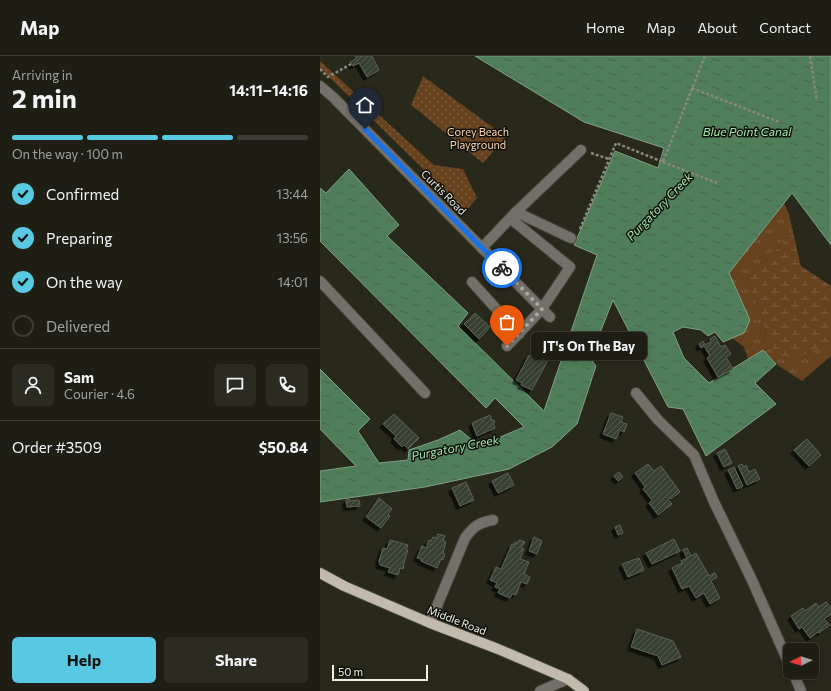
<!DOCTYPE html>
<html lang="en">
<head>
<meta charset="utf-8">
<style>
  :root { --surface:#1e1e14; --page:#2b2b22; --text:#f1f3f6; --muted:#a1a2a0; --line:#3c3c34; --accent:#58c9e3 }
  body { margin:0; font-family:Commissioner,sans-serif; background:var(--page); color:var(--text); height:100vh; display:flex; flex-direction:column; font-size:15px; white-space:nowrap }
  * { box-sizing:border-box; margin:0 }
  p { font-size:13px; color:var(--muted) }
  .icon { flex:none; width:22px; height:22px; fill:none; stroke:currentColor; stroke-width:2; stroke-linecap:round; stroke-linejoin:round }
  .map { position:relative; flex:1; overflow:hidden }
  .panel { display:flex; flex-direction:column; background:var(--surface); width:320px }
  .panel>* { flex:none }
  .needle { width:26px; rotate:265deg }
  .tools { position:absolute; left:463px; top:587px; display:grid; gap:8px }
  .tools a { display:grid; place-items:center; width:36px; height:36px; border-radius:6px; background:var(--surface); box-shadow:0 2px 6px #0003,0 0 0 1px var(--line); font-size:20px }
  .scale { position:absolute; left:12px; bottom:10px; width:96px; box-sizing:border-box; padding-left:4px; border:2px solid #eeeee5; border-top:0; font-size:11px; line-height:14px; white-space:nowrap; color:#eeeee5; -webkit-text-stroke:3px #10100a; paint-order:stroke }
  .pin { position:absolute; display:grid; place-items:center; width:34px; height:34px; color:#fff; margin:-41px -17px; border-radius:50% 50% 50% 0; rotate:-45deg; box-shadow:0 0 4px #0007 }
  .pin .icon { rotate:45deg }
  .courier { position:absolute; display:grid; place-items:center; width:40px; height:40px; margin:-20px; border:3px solid #1a73e8; border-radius:50%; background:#fff; color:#222; box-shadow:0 1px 5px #0007 }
  .bubble { position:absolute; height:28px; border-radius:6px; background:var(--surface); box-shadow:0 2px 6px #0003,0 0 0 1px var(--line); font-size:13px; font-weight:700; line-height:28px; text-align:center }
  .summary em { font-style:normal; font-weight:700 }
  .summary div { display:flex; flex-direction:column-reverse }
  .summary { display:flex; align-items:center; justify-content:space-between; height:68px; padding:0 12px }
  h1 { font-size:26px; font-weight:700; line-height:30px }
  .bar { display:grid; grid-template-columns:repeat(4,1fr); gap:6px 4px; align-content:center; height:48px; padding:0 12px }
  .bar i { height:5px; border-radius:3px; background:var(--line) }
  .bar .active { background:var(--accent) }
  .bar p { grid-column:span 4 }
  .line { display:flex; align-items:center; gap:10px; padding:0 12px; border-top:1px solid var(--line) }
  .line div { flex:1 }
  .round { display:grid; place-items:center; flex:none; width:42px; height:42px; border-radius:6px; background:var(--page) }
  ol { padding:0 12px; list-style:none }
  li { display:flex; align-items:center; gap:12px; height:44px }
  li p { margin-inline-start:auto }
  li .icon { padding:4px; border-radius:50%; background:var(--accent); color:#111; stroke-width:4 }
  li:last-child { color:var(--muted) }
  li i { width:22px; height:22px; border:2px solid var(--line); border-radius:50% }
  .cta { display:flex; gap:8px; margin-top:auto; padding:8px 12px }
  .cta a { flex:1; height:46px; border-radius:6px; background:var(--accent); color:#111; font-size:16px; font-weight:700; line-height:46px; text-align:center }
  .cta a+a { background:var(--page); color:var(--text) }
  header { display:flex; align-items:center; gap:24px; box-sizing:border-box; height:56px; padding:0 20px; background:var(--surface); border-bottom:1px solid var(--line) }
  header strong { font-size:19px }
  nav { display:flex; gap:22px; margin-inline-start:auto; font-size:14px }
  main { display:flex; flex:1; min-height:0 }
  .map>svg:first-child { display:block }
</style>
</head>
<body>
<header>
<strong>Map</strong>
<nav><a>Home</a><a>Map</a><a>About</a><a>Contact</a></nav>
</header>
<main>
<section class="panel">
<div class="summary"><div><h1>2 min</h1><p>Arriving in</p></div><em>14:11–14:16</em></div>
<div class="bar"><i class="active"></i><i class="active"></i><i class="active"></i><i></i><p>On the way · 100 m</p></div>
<ol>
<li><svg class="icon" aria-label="check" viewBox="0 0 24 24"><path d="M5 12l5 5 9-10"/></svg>Confirmed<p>13:44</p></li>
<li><svg class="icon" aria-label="check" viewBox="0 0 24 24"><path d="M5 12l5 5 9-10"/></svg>Preparing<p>13:56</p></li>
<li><svg class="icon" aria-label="check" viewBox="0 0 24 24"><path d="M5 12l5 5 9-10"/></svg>On the way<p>14:01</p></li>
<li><i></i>Delivered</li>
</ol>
<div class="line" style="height:72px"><a class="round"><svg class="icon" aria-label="person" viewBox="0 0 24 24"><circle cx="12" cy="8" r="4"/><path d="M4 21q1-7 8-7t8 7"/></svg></a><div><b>Sam</b><p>Courier · 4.6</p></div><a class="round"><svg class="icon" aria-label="chat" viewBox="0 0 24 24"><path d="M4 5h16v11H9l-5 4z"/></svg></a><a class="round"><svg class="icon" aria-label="phone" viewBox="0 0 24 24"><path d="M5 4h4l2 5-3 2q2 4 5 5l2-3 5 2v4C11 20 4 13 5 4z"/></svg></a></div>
<div class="line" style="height:52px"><div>Order #3509</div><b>$50.84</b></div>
<div class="cta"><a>Help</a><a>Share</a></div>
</section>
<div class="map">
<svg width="511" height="635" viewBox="0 0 511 635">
  <defs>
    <pattern id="grass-tufts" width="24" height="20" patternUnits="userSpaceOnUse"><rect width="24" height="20" fill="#67421f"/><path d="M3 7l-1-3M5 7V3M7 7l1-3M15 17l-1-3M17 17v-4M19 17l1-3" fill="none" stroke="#7d5e3f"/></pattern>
    <pattern id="wetland-marsh" width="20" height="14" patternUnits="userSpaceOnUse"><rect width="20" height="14" fill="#67421f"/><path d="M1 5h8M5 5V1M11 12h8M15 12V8" fill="none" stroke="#7d5e3f"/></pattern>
    <pattern id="park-dots" width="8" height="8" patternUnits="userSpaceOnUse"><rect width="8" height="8" fill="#67421f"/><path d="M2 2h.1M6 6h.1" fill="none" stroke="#7d5e3f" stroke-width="1.8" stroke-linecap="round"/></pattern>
    <pattern id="water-ripples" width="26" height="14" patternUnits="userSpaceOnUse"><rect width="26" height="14" fill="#507e5a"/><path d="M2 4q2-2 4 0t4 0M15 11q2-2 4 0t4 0" fill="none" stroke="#4c6551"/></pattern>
    <pattern id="building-hatch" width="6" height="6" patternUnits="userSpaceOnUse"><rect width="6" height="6" fill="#393f32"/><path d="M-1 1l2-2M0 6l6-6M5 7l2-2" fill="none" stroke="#565b50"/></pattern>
    <filter id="shadow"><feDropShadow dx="-3.5" dy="3.5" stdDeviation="0" flood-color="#0009"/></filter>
  </defs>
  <rect width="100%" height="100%" fill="#28281b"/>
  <path fill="url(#grass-tufts)" d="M464,147l5,11 4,18 -47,49c9,19 20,38 20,59l63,4 2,-3v15l-29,25 -26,-17 -13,-13 -15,8 -4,-12 -12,-9 18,-18 -21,-47z"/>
  <path fill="url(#wetland-marsh)" d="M473,176l8,34 30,20v55l-2,3 -44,18 -19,-22c0,-21 -11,-40 -20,-59z"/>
  <g fill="url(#park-dots)">
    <path d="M0,5l114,104 29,4 14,29 -11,13 -146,-143z"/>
    <path d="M103,20l83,61 -23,26 -72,-58z"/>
  </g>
  <path fill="url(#water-ripples)" stroke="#7fa084" d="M155,0h356v189l-39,-52 -63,80 21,47 -6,13 -21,9 -8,-10 -7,4 -7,-6 -18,-3 -10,5 11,26 25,25 54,-33 13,14 -21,19 21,21 -70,52 -23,-47 -15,-2 -55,-107 -23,58 6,8 -19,58 -25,23 -43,22 -84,18 -105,15v-31l36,-5 -36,-37v-60l50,50 -12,12 21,32 29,-3 1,-10 29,-10 22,-10 19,16 45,-19 -29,-29 -9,10 -166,-167v-53l6,5 23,-24 50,56 -12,11 81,77 -10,13 86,85 53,-156 -23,-10 41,-94 43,17 6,-20 -80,-26z"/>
  <g fill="url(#building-hatch)" stroke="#5c6255" filter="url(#shadow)">
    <path d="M35,0h17l7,14 -12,7 -8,-14 -6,3 -3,-4 7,-4z"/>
    <path d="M155,257l15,14 -11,12 -15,-15z"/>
    <path d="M395,280l6,11 4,-2 6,9 -5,3 7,12 -15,8 -11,-19 3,-2 -6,-10 -3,2 -2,-4 4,-3 2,4 6,-4 -1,-2z"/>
    <path d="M224,288l10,5 -22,41 -11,-5 1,-2 -6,-3 13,-25 6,4z"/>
    <path d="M291,357l12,4 -2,5 6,2 -3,8 -4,-2 -4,9 -13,-5z"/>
    <path d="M74,358l25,24 -11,11 -4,-4 -2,2 -8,-8 2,-3 -13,-12z"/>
    <path d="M170,359l2,6 2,-1 1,2 -2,1 2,5 -18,8 -5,-13z"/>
    <path d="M487,383l14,16 -12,11 -15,-16z"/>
    <path d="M405,393l7,14 -8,4 -7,-14z"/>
    <path d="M328,408l6,7 7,-5 19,26 -9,7 -1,-1 -2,1 4,5 -14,11 -9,-12 3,-3 -9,-11 2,-2 -10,-14z"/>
    <path d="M422,408l2,3 2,-2 3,7 6,-3 5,10 -13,6 -9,-19z"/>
    <path d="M414,411l9,19 -6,3 -9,-19z"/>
    <path d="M299,416l4,5 -5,4 -4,-5z"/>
    <path d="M188,417l6,12 -16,8 -6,-12z"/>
    <path d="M146,426l8,18 -14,6 -8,-18z"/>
    <path d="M59,442l13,11 -4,5 2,2 -9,12 -15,-11z"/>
    <path d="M29,443v2l10,-1 1,6 -13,1 -1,-7z"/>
    <path d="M300,469l3,8 -5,2 -3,-8z"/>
    <path d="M118,478l7,2 -2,5 3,1 -3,11 2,1 -2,6 -2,-1 -4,9 -16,-7 1,-2 -5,-1 5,-12 4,2 3,-8 2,1 2,-4 3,1z"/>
    <path d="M214,481l8,4 -5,13 -8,-3z"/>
    <path d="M354,483l6,12 -28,13 -6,-11z"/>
    <path d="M70,484l18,5 -2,5h2l-5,16h1l-1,3 -3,-1 -2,7 -10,-3 2,-4 -10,-3 -1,-4 4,-13 4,1z"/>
    <path d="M199,484l6,2 -4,6 3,1 -4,10 9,3 -5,12 6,3 -3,7 -6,-2 -5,13 -4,-1 -2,4 -12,-5 2,-4 -5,-2 2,-4 -7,-3 6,-13 5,2 11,-25 2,1 1,-3 3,1z"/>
    <path d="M367,492l4,8 5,-3 13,23 6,-3 2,4 -6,4 9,17 -10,6 -6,-11 -8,5 -7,-12 -7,3 -10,-21 10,-5 -1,-2 6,-3 -4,-8z"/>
    <path d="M319,502l5,12 -16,7 -6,-13z"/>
    <path d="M506,546l5,6v6l-7,5 6,6 -11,8 -1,-1 -8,6 -8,-11 -3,2 -8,-13 12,-8 2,3 11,-8 3,4z"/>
    <path d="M317,573l36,12 8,16 -19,8 -4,-9 -27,-9z"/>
  </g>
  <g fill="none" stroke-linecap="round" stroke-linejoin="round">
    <g stroke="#444437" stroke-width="12">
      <g id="minor">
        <path d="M0,30l13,11 217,220"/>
        <path d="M196,156l55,26"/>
        <path d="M162,192l34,-36 65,-62"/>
        <path d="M0,225l105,112"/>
        <path d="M152,226l47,52"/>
        <path d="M187,290l35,-37 28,-42 -59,-48"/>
        <path d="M316,337l22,27 36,35 20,47 37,76 39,88"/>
        <path d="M110,567l35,-85c9,-12 13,-15 28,-18"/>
        <path d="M473,616l8,19"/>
        <path d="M220,635l28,-12"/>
      </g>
    </g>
    <g stroke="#444437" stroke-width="12">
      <path id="major" d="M0,517l24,13 86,37 68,26 70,30 16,12"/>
    </g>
    <g stroke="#88887d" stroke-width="2.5" stroke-dasharray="3 2" stroke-linecap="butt">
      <path d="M490,0l7,45"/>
      <path d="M0,13l8,8 23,-13"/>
      <path d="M372,32l87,34"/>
      <path d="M271,97l18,6"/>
      <path d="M343,106l54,21"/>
      <path d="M260,173l36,-86 47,19 42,-106"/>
    </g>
    <use href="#minor" stroke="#73706a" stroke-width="10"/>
    <use href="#major" stroke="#c1baad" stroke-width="10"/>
  </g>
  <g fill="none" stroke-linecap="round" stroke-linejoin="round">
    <path stroke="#a9a99e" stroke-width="4" stroke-dasharray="0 7.2" d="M182,212l40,41 -35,37"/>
    <path stroke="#1a73e8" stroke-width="5" d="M45,73l137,139"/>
  </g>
  <g text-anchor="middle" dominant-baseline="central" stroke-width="3" stroke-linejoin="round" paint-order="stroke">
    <g font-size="11" fill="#fdd5b3" stroke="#10100a">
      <text x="158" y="75">Corey Beach<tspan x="158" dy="13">Playground</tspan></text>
    </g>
    <g font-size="11" fill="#eeeee5" stroke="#10100a">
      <text transform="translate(124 136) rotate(45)">Curtis Road</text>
      <text transform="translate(137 564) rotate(21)">Middle Road</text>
    </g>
    <g font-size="12" font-style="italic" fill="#a2e9b0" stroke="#10100a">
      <text x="427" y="75">Blue Point Canal</text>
      <text transform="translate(339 150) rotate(-46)">Purgatory Creek</text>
      <text transform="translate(135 391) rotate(-11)">Purgatory Creek</text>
    </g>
  </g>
</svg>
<div class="tools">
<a><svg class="needle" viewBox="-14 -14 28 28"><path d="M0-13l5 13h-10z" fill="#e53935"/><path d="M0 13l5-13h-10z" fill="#a1a2a0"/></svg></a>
</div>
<div class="scale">50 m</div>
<div class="pin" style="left:187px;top:290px;background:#ea580c"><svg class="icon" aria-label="bag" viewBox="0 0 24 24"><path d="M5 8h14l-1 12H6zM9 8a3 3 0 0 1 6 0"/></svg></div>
<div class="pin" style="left:45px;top:73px;background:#1f2937"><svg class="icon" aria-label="home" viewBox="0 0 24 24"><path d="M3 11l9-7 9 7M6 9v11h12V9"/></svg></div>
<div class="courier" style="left:182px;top:212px"><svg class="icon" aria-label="bike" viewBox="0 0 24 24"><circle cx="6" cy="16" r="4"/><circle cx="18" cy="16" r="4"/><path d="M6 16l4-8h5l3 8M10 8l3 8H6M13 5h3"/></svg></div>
<div class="bubble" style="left:211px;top:276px;width:116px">JT's On The Bay</div>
</div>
</main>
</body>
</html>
